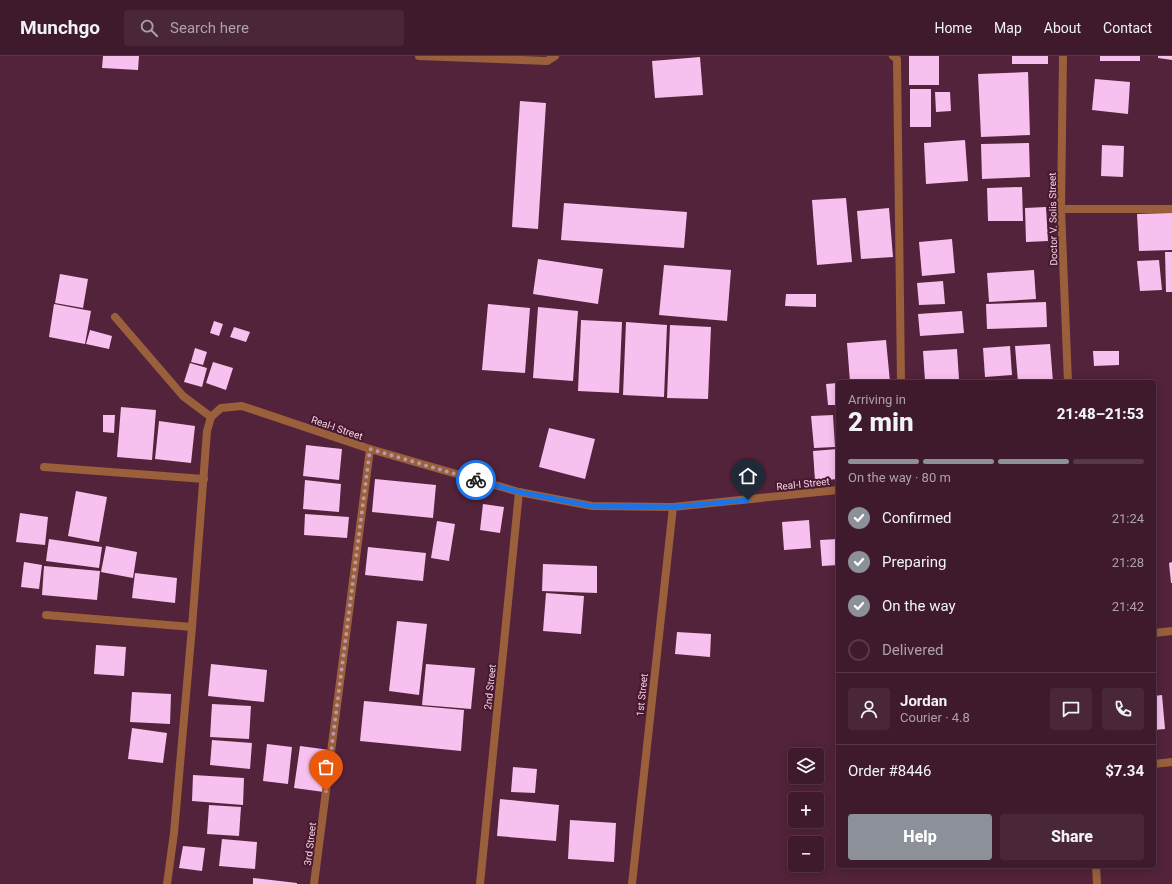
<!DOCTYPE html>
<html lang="en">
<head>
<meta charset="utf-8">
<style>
  :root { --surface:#3e1a2c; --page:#492738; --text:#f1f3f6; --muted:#ada1a9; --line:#573848; --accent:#8c9099 }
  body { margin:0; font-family:Roboto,sans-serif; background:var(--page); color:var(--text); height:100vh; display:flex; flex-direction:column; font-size:15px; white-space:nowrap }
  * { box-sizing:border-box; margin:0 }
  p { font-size:13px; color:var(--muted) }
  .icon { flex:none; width:22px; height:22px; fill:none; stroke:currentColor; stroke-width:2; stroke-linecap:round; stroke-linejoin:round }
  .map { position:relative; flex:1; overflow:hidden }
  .panel { position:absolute; left:836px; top:324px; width:320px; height:488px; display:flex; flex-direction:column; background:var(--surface); border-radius:4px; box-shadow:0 2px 10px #0003,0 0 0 1px var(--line) }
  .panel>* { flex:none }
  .tools { position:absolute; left:788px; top:692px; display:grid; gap:8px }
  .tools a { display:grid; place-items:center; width:36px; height:36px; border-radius:4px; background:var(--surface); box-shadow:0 2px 10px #0003,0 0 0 1px var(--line); font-size:20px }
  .pin { position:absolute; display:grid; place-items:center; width:34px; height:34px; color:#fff; margin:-41px -17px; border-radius:50% 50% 50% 0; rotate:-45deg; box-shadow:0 0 4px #0007 }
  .pin .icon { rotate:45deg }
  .courier { position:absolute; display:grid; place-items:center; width:40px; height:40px; margin:-20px; border:3px solid #1a73e8; border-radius:50%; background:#fff; color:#222; box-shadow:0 1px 5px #0007 }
  .head em { font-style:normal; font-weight:800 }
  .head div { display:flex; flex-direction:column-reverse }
  .head { display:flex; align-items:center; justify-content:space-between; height:68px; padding:0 12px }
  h1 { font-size:26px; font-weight:800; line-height:30px }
  .bar { display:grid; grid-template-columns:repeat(4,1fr); gap:6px 4px; align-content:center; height:48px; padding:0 12px }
  .bar i { height:5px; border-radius:3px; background:var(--line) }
  .bar .selected { background:var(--accent) }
  .bar p { grid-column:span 4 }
  .line { display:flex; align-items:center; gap:10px; padding:0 12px; border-top:1px solid var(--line) }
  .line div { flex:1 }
  .round { display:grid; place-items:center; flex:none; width:42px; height:42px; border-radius:4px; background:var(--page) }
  ol { padding:0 12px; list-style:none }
  li { display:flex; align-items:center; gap:12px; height:44px }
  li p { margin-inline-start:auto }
  li .icon { padding:4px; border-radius:50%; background:var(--accent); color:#fff; stroke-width:4 }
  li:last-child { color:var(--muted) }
  li i { width:22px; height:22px; border:2px solid var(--line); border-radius:50% }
  .button { display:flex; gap:8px; margin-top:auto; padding:8px 12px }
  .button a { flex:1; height:46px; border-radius:4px; background:var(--accent); color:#fff; font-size:16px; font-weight:800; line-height:46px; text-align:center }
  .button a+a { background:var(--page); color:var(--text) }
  header { display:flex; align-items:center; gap:24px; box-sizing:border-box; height:56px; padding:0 20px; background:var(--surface); border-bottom:1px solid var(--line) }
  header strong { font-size:19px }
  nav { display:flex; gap:22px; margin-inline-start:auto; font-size:14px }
  .search { width:280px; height:36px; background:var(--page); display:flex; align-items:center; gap:10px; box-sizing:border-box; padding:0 14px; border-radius:4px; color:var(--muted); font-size:15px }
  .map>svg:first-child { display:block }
</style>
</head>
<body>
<header>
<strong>Munchgo</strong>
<div class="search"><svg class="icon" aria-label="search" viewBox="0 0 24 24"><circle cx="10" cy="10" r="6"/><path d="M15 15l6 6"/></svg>Search here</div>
<nav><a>Home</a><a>Map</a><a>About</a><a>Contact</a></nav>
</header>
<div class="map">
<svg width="1172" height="828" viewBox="0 0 1172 828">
  <rect width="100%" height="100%" fill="#52233a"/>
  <g fill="#f7c0ee">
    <path d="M103,0h36l-1,14 -36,-2z"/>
    <rect x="909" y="0" width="30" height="29"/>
    <rect x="1012" y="0" width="36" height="8"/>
    <rect x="1100" y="0" width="40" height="5"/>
    <path d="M1158,0h14v4l-14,-2z"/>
    <path d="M700,1l3,38 -48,3 -3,-37z"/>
    <path d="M1028,16l2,63 -49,2 -3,-63z"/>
    <path d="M1095,23l35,3 -2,32 -36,-4z"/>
    <rect x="910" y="33" width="21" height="38"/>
    <path d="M935,36h15l1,19 -15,1z"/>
    <path d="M520,45l26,2 -8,126 -26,-2z"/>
    <path d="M965,84l3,41 -42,3 -2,-41z"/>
    <path d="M1029,87l1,34 -48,2 -1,-35z"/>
    <path d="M1102,89l22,1 -1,31 -22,-1z"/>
    <path d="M1022,131l1,34h-35l-1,-33z"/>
    <path d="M846,142l6,64 -35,3 -5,-65z"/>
    <path d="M564,147l123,9 -3,36 -123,-8z"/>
    <path d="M1046,151l2,34 -22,1 -1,-34z"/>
    <path d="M889,152l4,49 -32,2 -4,-48z"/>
    <path d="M1172,157v37l-33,1 -2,-37z"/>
    <path d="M952,183l3,34 -33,3 -3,-34z"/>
    <path d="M1165,196h7v40h-6z"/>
    <path d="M538,203l65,10 -5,35 -65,-10z"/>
    <path d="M1159,204l3,30 -22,1 -3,-30z"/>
    <path d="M664,209l67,5 -4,51 -68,-6z"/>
    <path d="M1034,214l2,29 -47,3 -2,-29z"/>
    <path d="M60,218l28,5 -5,29 -28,-5z"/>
    <path d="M943,225l2,23 -26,1 -2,-22z"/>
    <path d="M786,238h30v13l-31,-1z"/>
    <path d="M1046,246l1,25 -60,2 -1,-25z"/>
    <path d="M54,248l37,7 -6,33 -36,-7z"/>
    <path d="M488,248l42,4 -5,65 -43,-3z"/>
    <path d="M538,251l40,4 -5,70 -40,-3z"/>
    <path d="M962,255l2,22 -44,3 -2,-22z"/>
    <path d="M581,264l41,2 -3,71 -41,-2z"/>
    <path d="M214,265l9,3 -4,12 -9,-3z"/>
    <path d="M626,266l41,3 -3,72 -41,-2z"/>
    <path d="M670,269l41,2 -3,72 -41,-1z"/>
    <path d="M234,271l16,5 -4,10 -16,-5z"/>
    <path d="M90,274l22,6 -3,13 -23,-5z"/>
    <path d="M886,284l4,42h-40l-3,-39z"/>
    <path d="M1050,288l3,38h-35l-3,-36z"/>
    <path d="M1010,290l2,29 -27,2 -2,-29z"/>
    <path d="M195,292l12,4 -4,13 -12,-3z"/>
    <path d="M957,293l2,30 -34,2 -2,-30z"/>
    <path d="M1093,295h26v14l-25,1z"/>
    <path d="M213,306l20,6 -7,22 -20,-7z"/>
    <path d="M190,307l17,5 -5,19 -18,-5z"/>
    <path d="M838,327v22h-10l-2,-21z"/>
    <path d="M121,351l35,3 -4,50 -35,-3z"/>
    <path d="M103,359h12l-1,18 -11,-1z"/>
    <path d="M833,359l2,32 -21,1 -3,-32z"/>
    <path d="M159,365l36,5 -4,37 -36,-4z"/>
    <path d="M549,372l46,11 -10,40 -46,-12z"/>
    <path d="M306,389l36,4 -3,31 -36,-4z"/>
    <path d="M837,393l1,30 -23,2 -2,-30z"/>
    <path d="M375,423l61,6 -3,33 -61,-6z"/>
    <path d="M305,424l36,4 -2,28 -36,-3z"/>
    <path d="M76,435l31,6 -8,45 -31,-6z"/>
    <path d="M483,448l21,3 -4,26 -20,-3z"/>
    <path d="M20,457l28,4 -3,28 -29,-3z"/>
    <path d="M305,458l44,3 -2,21 -43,-3z"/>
    <path d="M809,464l2,28 -27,2 -2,-28z"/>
    <path d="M437,465l18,3 -6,37 -18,-3z"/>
    <path d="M49,483l53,8 -3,21 -53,-7z"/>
    <path d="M838,483v26l-16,1 -2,-26z"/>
    <path d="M106,490l31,6 -4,26 -32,-6z"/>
    <path d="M368,491l58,6 -3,28 -58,-6z"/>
    <path d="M24,506l18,3 -3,24 -18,-2z"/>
    <path d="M1172,506v21h-1l-2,-20z"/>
    <path d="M543,508l54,2v27l-55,-2z"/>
    <path d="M44,510l56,5 -3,29 -55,-5z"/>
    <path d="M135,517l42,5 -2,25 -43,-5z"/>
    <path d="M546,537l38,3 -3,38 -38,-3z"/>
    <path d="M397,565l30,3 -8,71 -30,-4z"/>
    <path d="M677,576l34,2 -1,23 -35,-3z"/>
    <path d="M96,589l30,2 -2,29 -30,-2z"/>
    <path d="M211,608l56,6 -3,32 -56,-6z"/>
    <path d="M426,608l49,4 -4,41 -49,-4z"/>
    <path d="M132,636l39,2 -1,30 -40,-2z"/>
    <path d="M1162,639l3,34 -11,1v-34z"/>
    <path d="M364,645l100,9 -3,41 -101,-10z"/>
    <path d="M212,648l39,2 -2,33 -39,-2z"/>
    <path d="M132,672l35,5 -4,30 -35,-4z"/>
    <path d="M212,684l40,3 -2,26 -40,-4z"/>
    <path d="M267,688l25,3 -4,37 -25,-3z"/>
    <path d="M300,690l30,4 -6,42 -30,-4z"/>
    <path d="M513,711l24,2 -2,24 -24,-1z"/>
    <path d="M193,719l51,3 -1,27 -51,-4z"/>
    <path d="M500,743l59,6 -3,36 -59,-5z"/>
    <path d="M209,749l32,2 -2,29 -32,-2z"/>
    <path d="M570,764l46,3 -2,39 -46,-3z"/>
    <path d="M222,783l35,3 -2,27 -36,-3z"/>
    <path d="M183,790l22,2 -3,23 -23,-3z"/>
    <path d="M253,822l44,5v1h-44z"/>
  </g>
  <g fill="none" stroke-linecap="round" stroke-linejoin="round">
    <g stroke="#9a5f3b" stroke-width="8">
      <path d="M419,0l128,5 8,-5"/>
      <path d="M115,261l68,79 28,21"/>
    </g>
    <g stroke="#9a5f3b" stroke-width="8">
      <path d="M893,0l4,3 4,323"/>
      <path d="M1061,153h111"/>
      <path d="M44,411l160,12"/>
      <path d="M46,559l146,12"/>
      <path d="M1154,577l18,-2"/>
      <path d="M1154,708l18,-2"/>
      <path d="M167,828l7,-51 18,-206 15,-196 4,-14 10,-9 21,-2 128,43 149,43 73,14 81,1 165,-17"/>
      <path d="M314,828l56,-435"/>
      <path d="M480,828l39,-392"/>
      <path d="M632,828l41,-377"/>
    </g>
    <g stroke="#9a5f3b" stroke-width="8">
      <path d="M1063,0l-2,153 7,173"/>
      <path d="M1096,810l1,18"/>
    </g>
  </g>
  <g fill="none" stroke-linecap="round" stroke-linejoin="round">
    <path stroke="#bb97a7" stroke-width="4" stroke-dasharray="0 7.2" d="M326,735l44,-342 106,31"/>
    <path stroke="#1a73e8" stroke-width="5" d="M476,424l43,12 73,14 81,1 75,-7"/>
  </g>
  <g text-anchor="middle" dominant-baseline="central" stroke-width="4" stroke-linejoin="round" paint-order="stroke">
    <g font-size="10" fill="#f4d5e1" stroke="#471830">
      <text transform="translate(1053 163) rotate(-91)">Doctor V. Solis Street</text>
      <text transform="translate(337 372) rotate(19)">Real-I Street</text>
      <text transform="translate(803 428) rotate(-6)">Real-I Street</text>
      <text transform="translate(490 631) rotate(-84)">2nd Street</text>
      <text transform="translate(642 639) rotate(-84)">1st Street</text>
      <text transform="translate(310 788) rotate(-83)">3rd Street</text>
    </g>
  </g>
</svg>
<div class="tools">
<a><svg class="icon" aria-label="layers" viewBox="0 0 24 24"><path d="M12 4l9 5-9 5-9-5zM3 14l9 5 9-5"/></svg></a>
<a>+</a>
<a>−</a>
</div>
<div class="pin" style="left:326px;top:735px;background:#ea580c"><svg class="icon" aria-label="bag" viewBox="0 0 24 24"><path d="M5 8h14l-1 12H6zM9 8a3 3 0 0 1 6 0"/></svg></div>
<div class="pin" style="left:748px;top:444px;background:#1f2937"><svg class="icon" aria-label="home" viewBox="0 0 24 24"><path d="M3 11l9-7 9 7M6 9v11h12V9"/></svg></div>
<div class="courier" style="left:476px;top:424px"><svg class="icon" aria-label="bike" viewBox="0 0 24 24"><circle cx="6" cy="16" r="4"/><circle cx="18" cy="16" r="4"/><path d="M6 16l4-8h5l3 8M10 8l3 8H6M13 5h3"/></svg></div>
<section class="panel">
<div class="head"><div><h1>2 min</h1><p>Arriving in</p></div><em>21:48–21:53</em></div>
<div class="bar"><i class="selected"></i><i class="selected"></i><i class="selected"></i><i></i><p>On the way · 80 m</p></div>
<ol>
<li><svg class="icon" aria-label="check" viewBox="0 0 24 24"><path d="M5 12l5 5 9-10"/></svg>Confirmed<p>21:24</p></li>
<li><svg class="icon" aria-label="check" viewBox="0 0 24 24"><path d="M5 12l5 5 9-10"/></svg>Preparing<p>21:28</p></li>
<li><svg class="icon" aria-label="check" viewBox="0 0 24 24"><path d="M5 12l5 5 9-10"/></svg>On the way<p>21:42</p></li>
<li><i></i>Delivered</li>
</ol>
<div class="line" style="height:72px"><a class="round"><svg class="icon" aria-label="person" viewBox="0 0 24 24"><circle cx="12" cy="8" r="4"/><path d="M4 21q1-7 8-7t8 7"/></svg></a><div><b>Jordan</b><p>Courier · 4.8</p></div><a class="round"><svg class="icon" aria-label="chat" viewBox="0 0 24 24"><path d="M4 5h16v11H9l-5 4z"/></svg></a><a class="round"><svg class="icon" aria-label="phone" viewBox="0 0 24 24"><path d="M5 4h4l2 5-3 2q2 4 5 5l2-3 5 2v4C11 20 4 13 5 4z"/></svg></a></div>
<div class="line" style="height:52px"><div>Order #8446</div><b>$7.34</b></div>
<div class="button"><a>Help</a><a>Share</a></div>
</section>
</div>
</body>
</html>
